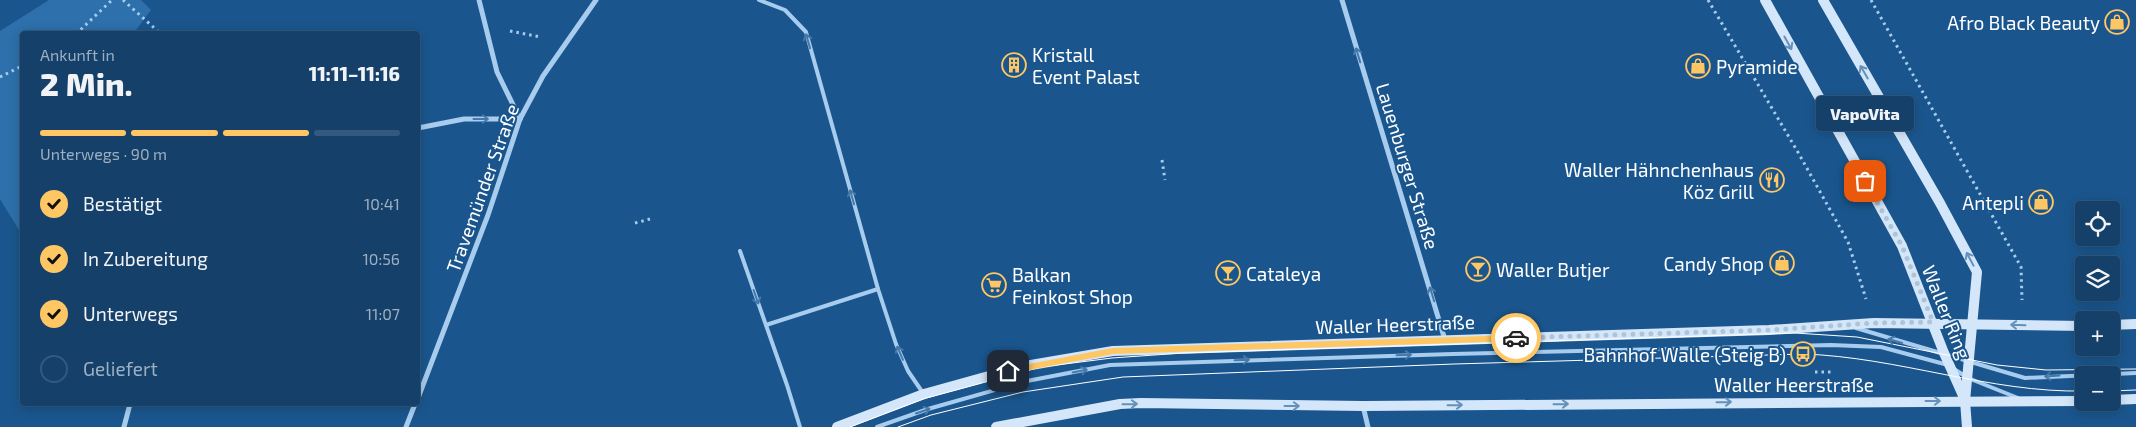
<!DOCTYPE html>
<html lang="de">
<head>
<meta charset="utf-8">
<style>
  :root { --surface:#14406a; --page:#1d4770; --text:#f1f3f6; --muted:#9dafc1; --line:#33597e; --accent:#ffc664 }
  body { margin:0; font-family:"Exo 2",sans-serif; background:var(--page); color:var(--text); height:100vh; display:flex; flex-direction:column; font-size:19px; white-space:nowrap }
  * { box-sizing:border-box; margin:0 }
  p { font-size:16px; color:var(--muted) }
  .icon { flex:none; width:28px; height:28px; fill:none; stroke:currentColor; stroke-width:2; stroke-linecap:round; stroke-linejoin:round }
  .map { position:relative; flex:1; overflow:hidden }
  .drawer { position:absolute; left:20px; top:31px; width:400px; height:375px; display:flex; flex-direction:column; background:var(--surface); border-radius:5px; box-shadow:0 2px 12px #0003,0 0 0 1px var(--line) }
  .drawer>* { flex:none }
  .tools { position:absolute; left:2075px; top:201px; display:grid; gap:10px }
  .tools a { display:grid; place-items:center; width:45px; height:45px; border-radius:5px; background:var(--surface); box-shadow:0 2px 12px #0003,0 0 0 1px var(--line); font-size:25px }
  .pin { position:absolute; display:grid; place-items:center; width:42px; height:42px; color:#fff; margin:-21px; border-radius:10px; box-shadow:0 2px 8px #0006 }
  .courier { position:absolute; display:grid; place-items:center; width:50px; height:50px; margin:-25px; border:4px solid #ffc664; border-radius:50%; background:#fff; color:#222; box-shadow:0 1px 6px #0007 }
  .bubble { position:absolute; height:35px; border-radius:5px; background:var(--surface); box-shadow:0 2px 12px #0003,0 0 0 1px var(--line); font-size:16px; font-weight:800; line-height:35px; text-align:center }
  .headline em { font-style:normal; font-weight:800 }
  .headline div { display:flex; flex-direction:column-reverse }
  .headline { display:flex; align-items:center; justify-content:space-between; height:85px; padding:0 20px }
  h1 { font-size:32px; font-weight:800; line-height:38px }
  .bar { display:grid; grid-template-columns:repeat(4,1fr); gap:8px 5px; align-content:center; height:60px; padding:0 20px }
  .bar i { height:6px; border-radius:4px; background:var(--line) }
  .bar .current { background:var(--accent) }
  .bar p { grid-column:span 4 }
  ol { padding:0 20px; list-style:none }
  li { display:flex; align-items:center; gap:15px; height:55px }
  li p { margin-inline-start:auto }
  li .icon { padding:5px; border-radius:50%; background:var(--accent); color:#111; stroke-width:4 }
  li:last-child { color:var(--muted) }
  li i { width:28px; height:28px; border:2px solid var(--line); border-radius:50% }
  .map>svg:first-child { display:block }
</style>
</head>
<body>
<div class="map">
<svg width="2136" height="427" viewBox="0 0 2136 427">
  <rect width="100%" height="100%" fill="#1a568d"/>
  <path fill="#2d70ab" d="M49,0h92l10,10 -18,24h-111v201l-22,-36v-168z"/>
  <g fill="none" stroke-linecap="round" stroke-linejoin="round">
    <g stroke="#a7ccee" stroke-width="3" stroke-dasharray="2.5 4" stroke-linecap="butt">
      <path d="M123,0l38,34"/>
      <path d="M1708,0l91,154 49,88 18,57"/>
      <path d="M1871,0l150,267 1,33"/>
      <path d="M510,31l31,6"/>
      <path d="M76,34l36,-34"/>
      <path d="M0,77l22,-11"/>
      <path d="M1162,160l3,20"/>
      <path d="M635,223l15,-4"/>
      <path d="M1815,372h17"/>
    </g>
    <g stroke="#a7ccee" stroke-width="4">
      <path d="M759,0l26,10 21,22 72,257 18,55 12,27 15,22"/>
      <path d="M740,251l47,134 13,42"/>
      <path d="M766,325l112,-36"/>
      <path d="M1856,328l169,50 111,-5"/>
      <path d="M1954,369l14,9 50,20"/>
      <path d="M877,427l51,-18 99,-28 83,-16 343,-11 378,-9 50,2 67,18"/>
    </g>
    <g stroke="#a7ccee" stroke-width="5">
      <path d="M479,0l18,72 23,47"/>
      <path d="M1342,0l103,340"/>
      <path d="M418,128l46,-9h56"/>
      <path d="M418,398l70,-183 32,-96 23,-43 53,-76"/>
      <path d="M1363,406l5,21"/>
      <path d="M124,427l6,-23"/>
      <path d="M406,427l9,-23"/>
    </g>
    <g stroke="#d4e7fa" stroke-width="10">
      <path d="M1765,0l137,246 42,107 21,47"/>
      <path d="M1823,0l117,203 37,69 -12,129 2,26"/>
      <path d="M2111,325l25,-1"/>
      <path d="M2111,400l25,-1"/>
      <path d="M837,427l87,-33 101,-28 88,-15 656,-21 105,-7 210,3"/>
      <path d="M996,427l124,-23 21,-1 222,3 721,-5"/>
    </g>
    <g stroke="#fff" stroke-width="1">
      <path d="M2111,391l25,-1"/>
      <path d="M850,427l73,-28 118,-32 71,-9 71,-5 612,-20 62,4 140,28 49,5 90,-1"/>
      <path d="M898,427l33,-12 92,-23 100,-15 331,-13 349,-10c95,3 187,39 281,37"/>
    </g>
  </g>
  <defs><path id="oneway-shaft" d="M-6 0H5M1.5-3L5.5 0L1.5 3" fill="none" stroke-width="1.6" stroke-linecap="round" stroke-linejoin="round" transform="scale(1.25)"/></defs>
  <g stroke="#4479aa">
    <use href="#oneway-shaft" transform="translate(808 41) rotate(-106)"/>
    <use href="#oneway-shaft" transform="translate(1358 55) rotate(-107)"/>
    <use href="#oneway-shaft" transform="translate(481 119)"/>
    <use href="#oneway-shaft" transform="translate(852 197) rotate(-106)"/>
    <use href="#oneway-shaft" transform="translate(1432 294) rotate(-107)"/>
    <use href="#oneway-shaft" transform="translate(756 297) rotate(71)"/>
    <use href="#oneway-shaft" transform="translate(1895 341) rotate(-164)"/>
    <use href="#oneway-shaft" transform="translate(900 353) rotate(-113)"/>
    <use href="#oneway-shaft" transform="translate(1404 355) rotate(-2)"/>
    <use href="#oneway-shaft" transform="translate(1242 360) rotate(-2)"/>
    <use href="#oneway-shaft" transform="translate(1080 371) rotate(-11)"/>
    <use href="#oneway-shaft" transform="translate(2052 376) rotate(176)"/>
    <use href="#oneway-shaft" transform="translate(923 411) rotate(-19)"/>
  </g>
  <g stroke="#6490b9">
    <use href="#oneway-shaft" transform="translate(1788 43) rotate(61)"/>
    <use href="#oneway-shaft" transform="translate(1864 72) rotate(-120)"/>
    <use href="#oneway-shaft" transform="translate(1970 259) rotate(-118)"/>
    <use href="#oneway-shaft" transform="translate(2018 325) rotate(-178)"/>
    <use href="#oneway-shaft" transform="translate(1933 401)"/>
    <use href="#oneway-shaft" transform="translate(1724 402) rotate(-1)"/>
    <use href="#oneway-shaft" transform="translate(1130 404) rotate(-1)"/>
    <use href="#oneway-shaft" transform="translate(1561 404) rotate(-1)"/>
    <use href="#oneway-shaft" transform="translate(1455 405) rotate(-1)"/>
    <use href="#oneway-shaft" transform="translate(1292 406)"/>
  </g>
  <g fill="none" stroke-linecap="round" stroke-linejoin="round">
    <path stroke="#afc4d7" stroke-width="5" stroke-dasharray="0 9" d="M1516,338l253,-8 105,-7 59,-1 -31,-76 -37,-65"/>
    <path stroke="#ffc664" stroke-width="6" d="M1008,371l105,-20 403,-13"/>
  </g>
  <defs>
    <g id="shop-ring" transform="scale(1.25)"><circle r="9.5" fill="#1a568d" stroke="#ffc664" stroke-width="1.5"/><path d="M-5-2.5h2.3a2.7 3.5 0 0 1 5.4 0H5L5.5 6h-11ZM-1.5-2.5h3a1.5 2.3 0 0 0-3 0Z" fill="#ffc664"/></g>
    <g id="building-ring" transform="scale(1.25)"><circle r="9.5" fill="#1a568d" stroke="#ffc664" stroke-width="1.5"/><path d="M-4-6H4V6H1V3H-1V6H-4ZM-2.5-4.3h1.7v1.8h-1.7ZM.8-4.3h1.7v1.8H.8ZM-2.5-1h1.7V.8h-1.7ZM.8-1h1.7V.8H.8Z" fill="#ffc664"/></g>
    <g id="restaurant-ring" transform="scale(1.25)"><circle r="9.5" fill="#1a568d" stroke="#ffc664" stroke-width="1.5"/><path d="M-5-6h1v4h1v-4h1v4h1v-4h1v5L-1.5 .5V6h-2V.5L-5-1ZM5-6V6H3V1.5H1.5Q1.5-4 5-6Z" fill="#ffc664"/></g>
    <g id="bar-ring" transform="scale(1.25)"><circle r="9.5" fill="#1a568d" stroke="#ffc664" stroke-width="1.5"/><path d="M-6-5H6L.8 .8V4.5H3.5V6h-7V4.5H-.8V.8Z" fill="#ffc664"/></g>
    <g id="supermarket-ring" transform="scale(1.25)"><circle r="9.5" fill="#1a568d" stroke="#ffc664" stroke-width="1.5"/><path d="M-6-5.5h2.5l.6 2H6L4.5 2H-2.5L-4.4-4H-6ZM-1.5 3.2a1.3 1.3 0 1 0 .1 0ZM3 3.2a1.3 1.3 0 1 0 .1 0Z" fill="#ffc664"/></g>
    <g id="bus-ring" transform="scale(1.25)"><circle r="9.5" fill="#1a568d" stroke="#ffc664" stroke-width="1.5"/><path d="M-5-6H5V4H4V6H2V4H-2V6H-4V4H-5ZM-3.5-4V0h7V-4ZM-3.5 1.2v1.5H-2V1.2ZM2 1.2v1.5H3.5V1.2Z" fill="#ffc664"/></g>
  </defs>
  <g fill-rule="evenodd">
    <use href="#shop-ring" x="2117" y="22"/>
    <use href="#building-ring" x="1014" y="65"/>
    <use href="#shop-ring" x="1698" y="66"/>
    <use href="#restaurant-ring" x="1772" y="180"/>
    <use href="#shop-ring" x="2041" y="202"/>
    <use href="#shop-ring" x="1782" y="263"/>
    <use href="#bar-ring" x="1478" y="269"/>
    <use href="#bar-ring" x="1228" y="273"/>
    <use href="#supermarket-ring" x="994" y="285"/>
    <use href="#bus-ring" x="1803" y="354"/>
  </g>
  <g text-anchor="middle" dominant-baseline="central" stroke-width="4" stroke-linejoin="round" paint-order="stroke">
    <g font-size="19" fill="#fff" stroke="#1a568d" text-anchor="end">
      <text x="2100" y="22">Afro Black Beauty</text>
      <text x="1032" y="54" text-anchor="start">Kristall<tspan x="1032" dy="22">Event Palast</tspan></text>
      <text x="1716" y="66" text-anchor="start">Pyramide</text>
      <text x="1754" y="169">Waller Hähnchenhaus<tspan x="1754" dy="22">Köz Grill</tspan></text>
      <text x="2024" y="202">Antepli</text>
      <text x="1764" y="263">Candy Shop</text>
      <text x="1496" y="269" text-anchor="start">Waller Butjer</text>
      <text x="1246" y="273" text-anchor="start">Cataleya</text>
      <text x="1012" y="274" text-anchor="start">Balkan<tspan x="1012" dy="22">Feinkost Shop</tspan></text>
      <text x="1786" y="354">Bahnhof Walle (Steig B)</text>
    </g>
    <g font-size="19" fill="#fff" stroke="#1a568d">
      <text transform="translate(1408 166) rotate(73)">Lauenburger Straße</text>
      <text transform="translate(482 188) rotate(-70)">Travemünder Straße</text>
      <text transform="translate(1947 312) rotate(68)">Waller Ring</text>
      <text transform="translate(1395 324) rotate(-2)">Waller Heerstraße</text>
      <text x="1794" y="384">Waller Heerstraße</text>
    </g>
  </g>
</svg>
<div class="tools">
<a><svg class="icon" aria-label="locate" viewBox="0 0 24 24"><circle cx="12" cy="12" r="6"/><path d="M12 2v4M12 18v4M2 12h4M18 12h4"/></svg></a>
<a><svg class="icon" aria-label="layers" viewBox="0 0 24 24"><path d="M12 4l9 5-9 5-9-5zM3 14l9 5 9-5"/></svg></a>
<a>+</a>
<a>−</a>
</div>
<div class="pin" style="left:1865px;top:181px;background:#ea580c"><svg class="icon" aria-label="bag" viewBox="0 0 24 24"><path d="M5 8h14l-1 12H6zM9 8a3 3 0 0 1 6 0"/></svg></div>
<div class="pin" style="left:1008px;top:371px;background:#1f2937"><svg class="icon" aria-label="home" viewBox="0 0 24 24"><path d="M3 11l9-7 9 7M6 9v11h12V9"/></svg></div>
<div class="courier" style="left:1516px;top:338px"><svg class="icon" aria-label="car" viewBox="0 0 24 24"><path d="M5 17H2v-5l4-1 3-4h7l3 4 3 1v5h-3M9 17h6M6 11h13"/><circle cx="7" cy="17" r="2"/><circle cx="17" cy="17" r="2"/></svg></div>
<div class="bubble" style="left:1816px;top:96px;width:98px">VapoVita</div>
<section class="drawer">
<div class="headline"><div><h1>2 Min.</h1><p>Ankunft in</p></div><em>11:11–11:16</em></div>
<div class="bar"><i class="current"></i><i class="current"></i><i class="current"></i><i></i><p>Unterwegs · 90 m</p></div>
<ol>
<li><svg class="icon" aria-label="check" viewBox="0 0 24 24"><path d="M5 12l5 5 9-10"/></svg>Bestätigt<p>10:41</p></li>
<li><svg class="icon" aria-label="check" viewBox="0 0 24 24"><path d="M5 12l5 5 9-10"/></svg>In Zubereitung<p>10:56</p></li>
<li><svg class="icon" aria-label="check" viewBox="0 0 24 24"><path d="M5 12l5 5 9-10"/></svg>Unterwegs<p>11:07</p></li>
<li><i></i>Geliefert</li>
</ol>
</section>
</div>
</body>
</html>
